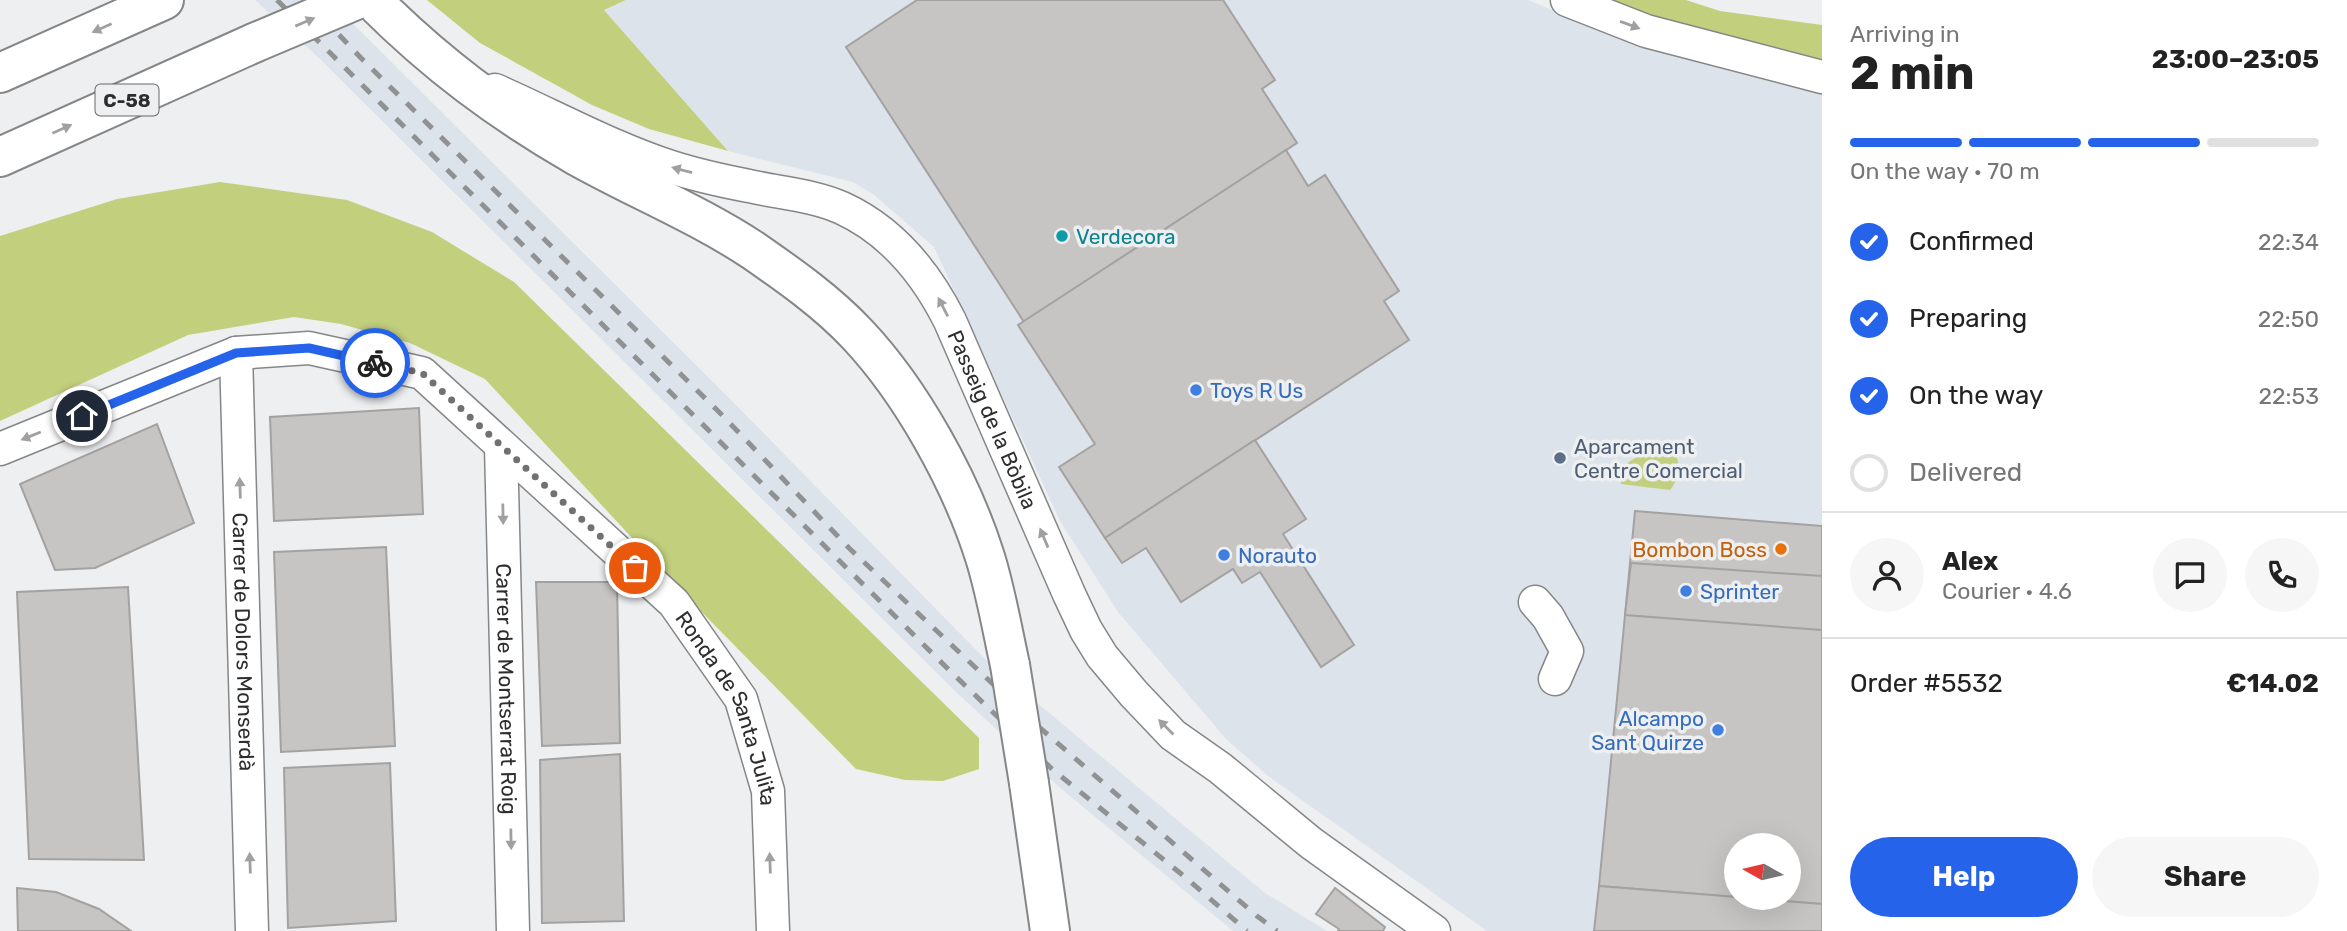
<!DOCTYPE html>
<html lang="en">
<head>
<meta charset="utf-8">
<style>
  :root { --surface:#fff; --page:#f6f6f6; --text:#222; --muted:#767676; --line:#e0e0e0; --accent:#2563eb }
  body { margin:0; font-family:Rubik,sans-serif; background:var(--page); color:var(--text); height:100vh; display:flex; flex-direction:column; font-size:26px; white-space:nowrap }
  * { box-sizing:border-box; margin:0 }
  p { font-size:23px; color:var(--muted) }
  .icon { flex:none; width:38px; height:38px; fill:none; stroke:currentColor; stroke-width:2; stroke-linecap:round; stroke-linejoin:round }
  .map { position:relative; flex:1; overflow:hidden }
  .sheet { display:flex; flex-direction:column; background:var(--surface); width:525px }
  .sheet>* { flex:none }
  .needle { width:46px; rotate:278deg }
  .fabs { position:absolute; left:1724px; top:833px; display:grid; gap:14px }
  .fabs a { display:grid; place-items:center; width:77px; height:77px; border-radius:50%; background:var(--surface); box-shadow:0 7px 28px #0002; font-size:35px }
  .pin { position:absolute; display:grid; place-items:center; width:60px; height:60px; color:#fff; margin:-30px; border:4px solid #fff; border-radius:50%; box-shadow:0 2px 7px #0007 }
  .courier { position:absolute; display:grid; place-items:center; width:70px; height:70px; margin:-35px; border:5px solid #2563eb; border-radius:50%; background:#fff; color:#222; box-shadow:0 2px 9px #0007 }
  .head em { font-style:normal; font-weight:700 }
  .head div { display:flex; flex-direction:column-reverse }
  .head { display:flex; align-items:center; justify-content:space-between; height:119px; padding:0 28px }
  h1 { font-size:46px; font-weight:700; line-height:52px }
  .bar { display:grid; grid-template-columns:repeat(4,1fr); gap:10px 7px; align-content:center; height:84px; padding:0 28px }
  .bar i { height:9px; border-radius:5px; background:var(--line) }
  .bar .selected { background:var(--accent) }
  .bar p { grid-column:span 4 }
  .line { display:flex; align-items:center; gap:18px; padding:0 28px; border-top:2px solid var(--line) }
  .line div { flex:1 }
  .round { display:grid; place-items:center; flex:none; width:74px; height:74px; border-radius:37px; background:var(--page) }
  ol { padding:0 28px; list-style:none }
  li { display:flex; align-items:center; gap:21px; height:77px }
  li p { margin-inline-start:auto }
  li .icon { padding:7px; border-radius:50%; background:var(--accent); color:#fff; stroke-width:4 }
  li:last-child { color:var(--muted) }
  li i { width:38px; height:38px; border:4px solid var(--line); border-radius:50% }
  .action { display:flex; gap:14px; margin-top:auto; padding:14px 28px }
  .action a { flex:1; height:80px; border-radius:42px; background:var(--accent); color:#fff; font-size:28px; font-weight:700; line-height:80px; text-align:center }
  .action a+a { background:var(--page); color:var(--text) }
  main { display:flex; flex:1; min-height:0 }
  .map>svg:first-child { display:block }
</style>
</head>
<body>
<main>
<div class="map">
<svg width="1822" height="931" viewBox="0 0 1822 931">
  <rect width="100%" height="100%" fill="#eeeff1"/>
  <g fill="#dde3eb" fill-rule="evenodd">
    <path d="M255,0h74l403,401 256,261 277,231 62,38h-94l-175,-145 -101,-93 -638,-635z"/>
    <path d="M627,0h901l84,35 210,57v839h-335l-219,-155 -42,-37 -108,-127 -58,-91 -126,-274 -61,-53 -20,-12 -125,-31 -124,-141zM1736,845h52v53h-52z"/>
  </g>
  <g fill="#c2cf7d">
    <path d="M427,0h199l-22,10 124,141 -79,-22 -57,-24 -112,-62z"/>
    <path d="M1609,0h77l34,11 102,14v35l-193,-51z"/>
    <path d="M220,182l127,18 85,32 82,50 465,456v31l-36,12 -38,-1 -49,-11 -173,-176 -198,-214 -75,-36 -69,-19 -47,-7 -106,18 -188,86v-185l117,-37z"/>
    <path d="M1674,448c6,16 7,28 -4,42l-49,-6 2,-18 26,-17z"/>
  </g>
  <g fill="#c6c5c3" stroke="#a4a2a1" stroke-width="2">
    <path d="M917,0h306l52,80 -13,9 35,54 -273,179 -178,-275z"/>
    <path d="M1286,150l22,36 17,-11 74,116 -15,10 25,39 -304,198 -46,-71 36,-23 -77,-119z"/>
    <path d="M419,408l4,106 -149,7 -4,-104z"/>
    <path d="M157,424l37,99 -99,45 -40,2 -35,-86z"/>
    <path d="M1255,440l51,79 -23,15 71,111 -33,22 -61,-95 -18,11 -9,-14 -52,33 -35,-54 -24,15 -17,-25z"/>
    <path d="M1635,511l187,15v378l-79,-6h45v-53h-52v52l-137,-11z"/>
    <path d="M386,547l9,199 -114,6 -7,-200z"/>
    <path d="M1631,563l191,13v54l-197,-15z"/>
    <path d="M536,582h81l3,161 -78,3z"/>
    <path d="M128,587l16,273 -115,-1 -12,-267z"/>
    <path d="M620,754l4,167 -82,2 -2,-163z"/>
    <path d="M390,763l6,158 -108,7 -4,-160z"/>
    <path d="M1599,886l223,18v27h-228z"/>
    <path d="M17,888l39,4 43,17 32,22h-113z"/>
    <path d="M1335,888l50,39 -2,4h-45l1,-2 -23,-15z"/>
  </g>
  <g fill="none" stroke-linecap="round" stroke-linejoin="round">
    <g stroke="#858687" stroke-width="35">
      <g id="minor">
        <path d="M1567,0l79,31 176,46"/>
        <path id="s1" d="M495,90c59,26 115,57 176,77 25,8 52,14 78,19 30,7 64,9 93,22 50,23 84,65 108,113l119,273 17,36 16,26 32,38 39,41 47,33 91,75 123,88"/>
        <path id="s2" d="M236,353l16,578"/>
        <path id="s3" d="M501,446l12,485"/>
        <path id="s4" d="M0,449l236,-96 73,-5 113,25 252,230 67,96 27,92 5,140"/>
        <path d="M1535,602l13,15 19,34 -12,28"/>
      </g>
    </g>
    <g stroke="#858687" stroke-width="42">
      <g id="major">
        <path d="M372,0c64,64 127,111 205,156 57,32 123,59 177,95 36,25 73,51 103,83 54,57 104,147 128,223 11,35 17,72 25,108"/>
        <path d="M1029,783l21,148"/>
      </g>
    </g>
    <g stroke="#858687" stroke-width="42">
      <g id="highway">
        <path d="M0,73l164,-73"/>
        <path d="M0,157l254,-114"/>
      </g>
    </g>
    <use href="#minor" stroke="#fff" stroke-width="32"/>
    <use href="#major" stroke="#fff" stroke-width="38"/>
    <use href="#highway" stroke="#fff" stroke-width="38"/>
    <g stroke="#909192" stroke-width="5" stroke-dasharray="12 12" stroke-linecap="butt">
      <path d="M277,0l672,670 103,99 133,108 62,54"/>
      <path d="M306,0l55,58 362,358 126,132 183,173 225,195 20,15"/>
    </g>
    <g stroke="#858687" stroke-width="42" stroke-linecap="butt">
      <path id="major-bridge" d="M1010,665l19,118"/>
    </g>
    <g stroke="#858687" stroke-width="42" stroke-linecap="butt">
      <path id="highway-bridge" d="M254,43l102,-43"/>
    </g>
    <use href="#major-bridge" stroke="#fff" stroke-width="38"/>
    <use href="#highway-bridge" stroke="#fff" stroke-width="38"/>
  </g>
  <defs><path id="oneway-solid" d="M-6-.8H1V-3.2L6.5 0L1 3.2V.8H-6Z" transform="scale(1.75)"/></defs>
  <g fill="#a0a0a1">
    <use href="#oneway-solid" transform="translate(305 22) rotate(-23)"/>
    <use href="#oneway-solid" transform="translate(1630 25) rotate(20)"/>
    <use href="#oneway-solid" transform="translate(102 28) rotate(156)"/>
    <use href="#oneway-solid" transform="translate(62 129) rotate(-24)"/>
    <use href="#oneway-solid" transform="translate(682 170) rotate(-165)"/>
    <use href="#oneway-solid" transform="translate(943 307) rotate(-117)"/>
    <use href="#oneway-solid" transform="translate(31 436) rotate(158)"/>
    <use href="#oneway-solid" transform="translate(240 488) rotate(-92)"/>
    <use href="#oneway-solid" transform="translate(503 514) rotate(89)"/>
    <use href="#oneway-solid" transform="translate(1044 538) rotate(-113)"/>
    <use href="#oneway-solid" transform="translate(1166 727) rotate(-135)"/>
    <use href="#oneway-solid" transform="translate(511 839) rotate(89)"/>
    <use href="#oneway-solid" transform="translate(250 863) rotate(-92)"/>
    <use href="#oneway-solid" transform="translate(770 863) rotate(-92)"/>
  </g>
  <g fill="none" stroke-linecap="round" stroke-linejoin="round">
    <path stroke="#717172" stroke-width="7" stroke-dasharray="0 12.6" d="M375,363l47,10 213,195"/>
    <path stroke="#2563eb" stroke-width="9" d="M82,416l154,-63 73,-5 66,15"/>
  </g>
  <circle fill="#0f9aa8" stroke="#eeeff1" stroke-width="2.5" cx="1062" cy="236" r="7"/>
  <g fill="#3f7fe0" stroke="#eeeff1" stroke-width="2.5">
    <circle cx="1196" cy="390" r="7"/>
    <circle cx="1224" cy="555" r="7"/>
    <circle cx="1686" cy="591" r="7"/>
    <circle cx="1718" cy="730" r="7"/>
  </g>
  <circle fill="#5c6f8a" stroke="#eeeff1" stroke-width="2.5" cx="1560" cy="458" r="7"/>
  <circle fill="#e8710a" stroke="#eeeff1" stroke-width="2.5" cx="1781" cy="549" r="7"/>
  <g text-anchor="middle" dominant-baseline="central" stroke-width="7" stroke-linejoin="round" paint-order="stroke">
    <rect fill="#eeeff1" stroke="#676768" stroke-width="2" x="95.5" y="84.5" width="63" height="31" rx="5"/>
    <g font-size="19" font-weight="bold" fill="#2d2d2e">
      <text x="127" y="100">C-58</text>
    </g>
    <g font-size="21" fill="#0d838f" stroke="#eeeff1" text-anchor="start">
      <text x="1076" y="236">Verdecora</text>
    </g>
    <g font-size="21" fill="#366cbe" stroke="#eeeff1" text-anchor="start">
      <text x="1210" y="390">Toys R Us</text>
      <text x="1238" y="555">Norauto</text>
      <text x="1700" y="591">Sprinter</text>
      <text x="1704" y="718" text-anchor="end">Alcampo<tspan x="1704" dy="24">Sant Quirze</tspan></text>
    </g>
    <g font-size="21" fill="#2d2d2e" stroke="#eeeff1">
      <text stroke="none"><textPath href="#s1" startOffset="635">Passeig de la Bòbila</textPath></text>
      <text stroke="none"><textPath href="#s2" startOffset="289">Carrer de Dolors Monserdà</textPath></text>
      <text stroke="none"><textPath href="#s3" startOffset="243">Carrer de Montserrat Roig</textPath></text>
      <text stroke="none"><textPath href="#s4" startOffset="905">Ronda de Santa Julita</textPath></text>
    </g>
    <g font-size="21" fill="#4e5e75" stroke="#eeeff1" text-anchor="start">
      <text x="1574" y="446">Aparcament<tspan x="1574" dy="24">Centre Comercial</tspan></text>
    </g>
    <g font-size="21" fill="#c56008" stroke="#eeeff1" text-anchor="end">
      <text x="1767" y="549">Bombon Boss</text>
    </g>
  </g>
</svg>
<div class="fabs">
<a><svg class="needle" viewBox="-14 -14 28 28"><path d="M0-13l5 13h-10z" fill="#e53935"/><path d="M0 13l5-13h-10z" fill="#767676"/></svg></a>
</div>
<div class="pin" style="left:635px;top:568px;background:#ea580c"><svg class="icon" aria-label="bag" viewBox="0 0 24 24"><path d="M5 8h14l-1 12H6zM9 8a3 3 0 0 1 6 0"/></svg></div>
<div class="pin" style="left:82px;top:416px;background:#1f2937"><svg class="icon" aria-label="home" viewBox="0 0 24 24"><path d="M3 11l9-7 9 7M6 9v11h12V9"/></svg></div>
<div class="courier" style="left:375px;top:363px"><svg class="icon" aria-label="bike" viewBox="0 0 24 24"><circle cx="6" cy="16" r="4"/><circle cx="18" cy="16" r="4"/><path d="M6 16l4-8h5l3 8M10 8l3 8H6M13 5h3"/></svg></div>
</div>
<section class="sheet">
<div class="head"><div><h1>2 min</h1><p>Arriving in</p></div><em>23:00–23:05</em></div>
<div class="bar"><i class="selected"></i><i class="selected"></i><i class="selected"></i><i></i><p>On the way · 70 m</p></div>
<ol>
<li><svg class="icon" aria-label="check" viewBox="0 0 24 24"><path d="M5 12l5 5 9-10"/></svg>Confirmed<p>22:34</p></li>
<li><svg class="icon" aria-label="check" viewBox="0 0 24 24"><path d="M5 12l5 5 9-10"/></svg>Preparing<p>22:50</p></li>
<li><svg class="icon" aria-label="check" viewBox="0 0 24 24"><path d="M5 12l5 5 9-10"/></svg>On the way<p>22:53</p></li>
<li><i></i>Delivered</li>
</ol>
<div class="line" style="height:126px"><a class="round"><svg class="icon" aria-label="person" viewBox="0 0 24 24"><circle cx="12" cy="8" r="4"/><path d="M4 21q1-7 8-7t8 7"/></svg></a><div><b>Alex</b><p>Courier · 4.6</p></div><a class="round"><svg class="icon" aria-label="chat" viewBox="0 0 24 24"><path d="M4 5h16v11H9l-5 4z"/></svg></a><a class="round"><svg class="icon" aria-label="phone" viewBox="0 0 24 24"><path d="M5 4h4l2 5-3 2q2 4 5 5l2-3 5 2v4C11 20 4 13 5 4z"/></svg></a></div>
<div class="line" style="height:91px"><div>Order #5532</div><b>€14.02</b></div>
<div class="action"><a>Help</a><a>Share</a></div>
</section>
</main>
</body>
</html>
